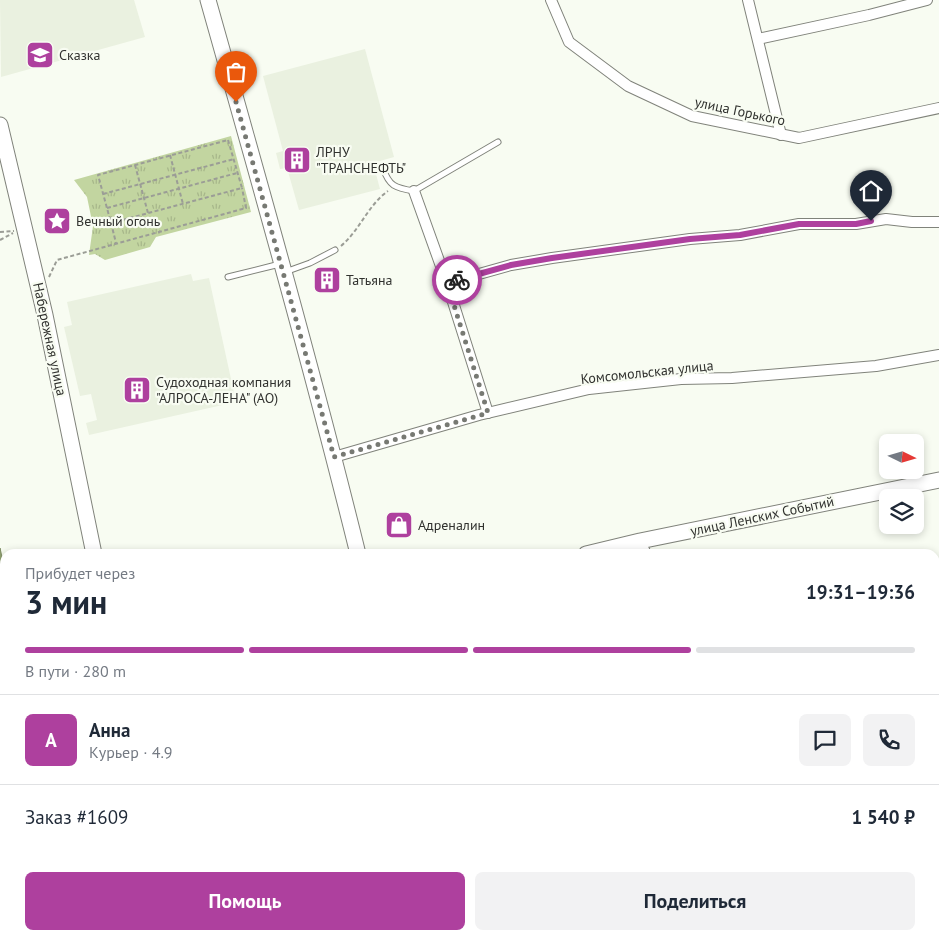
<!DOCTYPE html>
<html lang="ru">
<head>
<meta charset="utf-8">
<style>
  :root { --surface:#fff; --page:#f2f2f3; --text:#1f2937; --muted:#747a83; --line:#e0e1e3; --accent:#ae409e }
  body { margin:0; font-family:"PT Sans",sans-serif; background:var(--page); color:var(--text); height:100vh; display:flex; flex-direction:column; font-size:19px; white-space:nowrap }
  * { box-sizing:border-box; margin:0 }
  p { font-size:16px; color:var(--muted) }
  .icon { flex:none; width:28px; height:28px; fill:none; stroke:currentColor; stroke-width:2; stroke-linecap:round; stroke-linejoin:round }
  .map { position:relative; flex:1; overflow:hidden }
  .details { position:absolute; left:0px; top:549px; width:940px; height:391px; display:flex; flex-direction:column; background:var(--surface); border-radius:15px 15px 0 0; box-shadow:0 2px 8px #0003 }
  .details>* { flex:none }
  .needle { width:32px; rotate:95deg }
  .buttons { position:absolute; left:879px; top:434px; display:grid; gap:10px }
  .buttons a { display:grid; place-items:center; width:45px; height:45px; border-radius:8px; background:var(--surface); box-shadow:0 2px 8px #0003; font-size:25px }
  .pin { position:absolute; display:grid; place-items:center; width:42px; height:42px; color:#fff; margin:-51px -21px; border-radius:50% 50% 50% 0; rotate:-45deg; box-shadow:0 0 5px #0007 }
  .pin .icon { rotate:45deg }
  .courier { position:absolute; display:grid; place-items:center; width:50px; height:50px; margin:-25px; border:4px solid #ae409e; border-radius:50%; background:#fff; color:#222; box-shadow:0 1px 6px #0007 }
  .headline em { font-style:normal; font-weight:600 }
  .headline div { display:flex; flex-direction:column-reverse }
  .headline { display:flex; align-items:center; justify-content:space-between; height:85px; padding:0 25px }
  h1 { font-size:32px; font-weight:600; line-height:38px }
  .bar { display:grid; grid-template-columns:repeat(4,1fr); gap:8px 5px; align-content:center; height:60px; padding:0 25px }
  .bar i { height:6px; border-radius:4px; background:var(--line) }
  .bar .active { background:var(--accent) }
  .bar p { grid-column:span 4 }
  .line { display:flex; align-items:center; gap:12px; padding:0 25px; border-top:1px solid var(--line) }
  .line div { flex:1 }
  .round { display:grid; place-items:center; flex:none; width:52px; height:52px; border-radius:8px; background:var(--page) }
  .button { display:flex; gap:10px; margin-top:auto; padding:10px 25px }
  .button a { flex:1; height:58px; border-radius:8px; background:var(--accent); color:#fff; font-size:20px; font-weight:600; line-height:58px; text-align:center }
  .button a+a { background:var(--page); color:var(--text) }
  .map>svg:first-child { display:block }
</style>
</head>
<body>
<div class="map">
<svg width="939" height="939" viewBox="0 0 939 939">
  <defs>
    <pattern id="grass-tufts" width="24" height="20" patternUnits="userSpaceOnUse" patternTransform="scale(1.25)"><rect width="24" height="20" fill="#c2d5a0"/><path d="M3 7l-1-3M5 7V3M7 7l1-3M15 17l-1-3M17 17v-4M19 17l1-3" fill="none" stroke="#a7b78a"/></pattern>
  </defs>
  <rect width="100%" height="100%" fill="#f8fcf2"/>
  <g fill="#eaf1e0">
    <path d="M0,0h134l11,37 -144,40z"/>
    <path d="M365,49l29,108 -21,6 7,26 -81,21 -12,-42 -7,1 -4,-16 7,-2 -20,-75z"/>
    <path d="M191,274l2,7 16,-3 27,124 -147,33 -3,-12 11,-3 -6,-26 -11,2 -16,-69 8,-2 -5,-23z"/>
  </g>
  <path fill="url(#grass-tufts)" d="M231,136l20,76 -95,25 -6,10 -45,13 -10,-6 -6,1 4,-29 -6,-29 -13,-17z"/>
  <path fill="#a2b67e" stroke="#808e66" d="M0,548l5,23v364h41l-1,4h-45z"/>
  <g fill="none" stroke-linecap="round" stroke-linejoin="round">
    <g stroke="#80837b" stroke-width="7">
      <g id="lane">
        <path d="M383,168c6,18 12,20 31,23l84,-49"/>
        <path d="M285,272l25,-9 25,-13"/>
        <path d="M228,277l52,-13"/>
        <path d="M112,939l4,-4"/>
      </g>
    </g>
    <g stroke="#80837b" stroke-width="12">
      <g id="street">
        <path d="M551,0l18,42 59,44 64,30 107,22 140,-30"/>
        <path d="M748,0l33,135"/>
        <path d="M758,39l111,-24 58,-15"/>
        <path d="M414,191l33,92 41,130"/>
        <path d="M447,283l64,-18 41,-7 138,-19 50,-4 59,-11h57l30,-5 26,3h27"/>
        <path d="M334,457l145,-42 110,-26 92,-10 51,-1 144,-12 63,-11"/>
        <path d="M640,541l6,13"/>
        <path d="M935,765l4,-1"/>
        <path d="M935,824h4"/>
        <path d="M817,935l2,4"/>
        <path d="M584,939l8,-4"/>
      </g>
    </g>
    <g stroke="#80837b" stroke-width="17">
      <g id="secondary">
        <path d="M208,0c52,184 104,368 150,554"/>
        <path d="M0,125l45,190 49,239"/>
        <path d="M586,554l54,-13 299,-61"/>
        <path d="M164,935l1,4"/>
        <path d="M448,935l1,4"/>
      </g>
    </g>
    <g stroke="#9b9d96" stroke-width="2" stroke-dasharray="4 2.5" stroke-linecap="butt">
      <path d="M228,140l14,48 -131,35 -13,-48z"/>
      <path d="M170,155l13,49"/>
      <path d="M135,165l13,48"/>
      <path d="M103,194l131,-35"/>
      <path d="M107,208l130,-35"/>
      <path d="M111,223l5,20"/>
      <path d="M0,232l14,-1"/>
      <path d="M0,240l13,-7"/>
      <path d="M341,246c19,-16 27,-41 47,-55"/>
      <path d="M49,277l8,-17 189,-52 -4,-20"/>
    </g>
    <use href="#lane" stroke="#fff" stroke-width="5"/>
    <use href="#street" stroke="#fff" stroke-width="10"/>
    <use href="#secondary" stroke="#fff" stroke-width="15"/>
  </g>
  <g fill="none" stroke-linecap="round" stroke-linejoin="round">
    <path stroke="#777973" stroke-width="5" stroke-dasharray="0 9" d="M236,102l98,355 154,-44 -41,-130 10,-3"/>
    <path stroke="#ae409e" stroke-width="6" d="M457,280l54,-15 41,-7 138,-19 50,-4 59,-11h57l15,-3"/>
  </g>
  <defs>
    <g id="school-square" transform="scale(1.4375)"><rect x="-9" y="-9" width="18" height="18" rx="4" fill="#ae409e" stroke="#f8fcf2"/><path d="M0-5L7-2L0 1L-7-2ZM-4 1L0 2.5L4 1V4Q0 6-4 4Z" fill="#fff"/></g>
    <g id="building-square" transform="scale(1.4375)"><rect x="-9" y="-9" width="18" height="18" rx="4" fill="#ae409e" stroke="#f8fcf2"/><path d="M-4-6H4V6H1V3H-1V6H-4ZM-2.5-4.3h1.7v1.8h-1.7ZM.8-4.3h1.7v1.8H.8ZM-2.5-1h1.7V.8h-1.7ZM.8-1h1.7V.8H.8Z" fill="#fff"/></g>
    <g id="sight-square" transform="scale(1.4375)"><rect x="-9" y="-9" width="18" height="18" rx="4" fill="#ae409e" stroke="#f8fcf2"/><path d="M0-6L1.8-2.2L6-1.7L2.9 1.2L3.7 5.4L0 3.3L-3.7 5.4L-2.9 1.2L-6-1.7L-1.8-2.2Z" fill="#fff"/></g>
    <g id="shop-square" transform="scale(1.4375)"><rect x="-9" y="-9" width="18" height="18" rx="4" fill="#ae409e" stroke="#f8fcf2"/><path d="M-5-2.5h2.3a2.7 3.5 0 0 1 5.4 0H5L5.5 6h-11ZM-1.5-2.5h3a1.5 2.3 0 0 0-3 0Z" fill="#fff"/></g>
  </defs>
  <g fill-rule="evenodd">
    <use href="#school-square" x="40" y="55"/>
    <use href="#building-square" x="297" y="160"/>
    <use href="#sight-square" x="57" y="221"/>
    <use href="#building-square" x="327" y="280"/>
    <use href="#building-square" x="137" y="390"/>
    <use href="#shop-square" x="399" y="525"/>
  </g>
  <g text-anchor="middle" dominant-baseline="central" stroke-width="4.5" stroke-linejoin="round" paint-order="stroke">
    <g font-size="14" fill="#31322f" stroke="#f8fcf2" text-anchor="start">
      <text x="59" y="55">Сказка</text>
      <text x="316" y="152">ЛРНУ<tspan x="316" dy="16">"ТРАНСНЕФТЬ"</tspan></text>
      <text x="76" y="221">Вечный огонь</text>
      <text x="346" y="280">Татьяна</text>
      <text x="156" y="382">Судоходная компания<tspan x="156" dy="16">"АЛРОСА-ЛЕНА" (АО)</tspan></text>
      <text x="418" y="525">Адреналин</text>
    </g>
    <g font-size="14" fill="#31322f" stroke="#f8fcf2">
      <text transform="translate(740 111) rotate(12)">улица Горького</text>
      <text transform="translate(50 339) rotate(78)">Набережная улица</text>
      <text transform="translate(647 372) rotate(-6)">Комсомольская улица</text>
      <text transform="translate(762 516) rotate(-12)">улица Ленских Событий</text>
    </g>
  </g>
</svg>
<div class="buttons">
<a><svg class="needle" viewBox="-14 -14 28 28"><path d="M0-13l5 13h-10z" fill="#e53935"/><path d="M0 13l5-13h-10z" fill="#747a83"/></svg></a>
<a><svg class="icon" aria-label="layers" viewBox="0 0 24 24"><path d="M12 4l9 5-9 5-9-5zM3 14l9 5 9-5"/></svg></a>
</div>
<div class="pin" style="left:236px;top:102px;background:#ea580c"><svg class="icon" aria-label="bag" viewBox="0 0 24 24"><path d="M5 8h14l-1 12H6zM9 8a3 3 0 0 1 6 0"/></svg></div>
<div class="pin" style="left:871px;top:221px;background:#1f2937"><svg class="icon" aria-label="home" viewBox="0 0 24 24"><path d="M3 11l9-7 9 7M6 9v11h12V9"/></svg></div>
<div class="courier" style="left:457px;top:280px"><svg class="icon" aria-label="bike" viewBox="0 0 24 24"><circle cx="6" cy="16" r="4"/><circle cx="18" cy="16" r="4"/><path d="M6 16l4-8h5l3 8M10 8l3 8H6M13 5h3"/></svg></div>
<section class="details">
<div class="headline"><div><h1>3 мин</h1><p>Прибудет через</p></div><em>19:31–19:36</em></div>
<div class="bar"><i class="active"></i><i class="active"></i><i class="active"></i><i></i><p>В пути · 280 m</p></div>
<div class="line" style="height:90px"><b class="round" style="background:var(--accent);color:#fff">А</b><div><b>Анна</b><p>Курьер · 4.9</p></div><a class="round"><svg class="icon" aria-label="chat" viewBox="0 0 24 24"><path d="M4 5h16v11H9l-5 4z"/></svg></a><a class="round"><svg class="icon" aria-label="phone" viewBox="0 0 24 24"><path d="M5 4h4l2 5-3 2q2 4 5 5l2-3 5 2v4C11 20 4 13 5 4z"/></svg></a></div>
<div class="line" style="height:65px"><div>Заказ #1609</div><b>1 540 ₽</b></div>
<div class="button"><a>Помощь</a><a>Поделиться</a></div>
</section>
</div>
</body>
</html>
